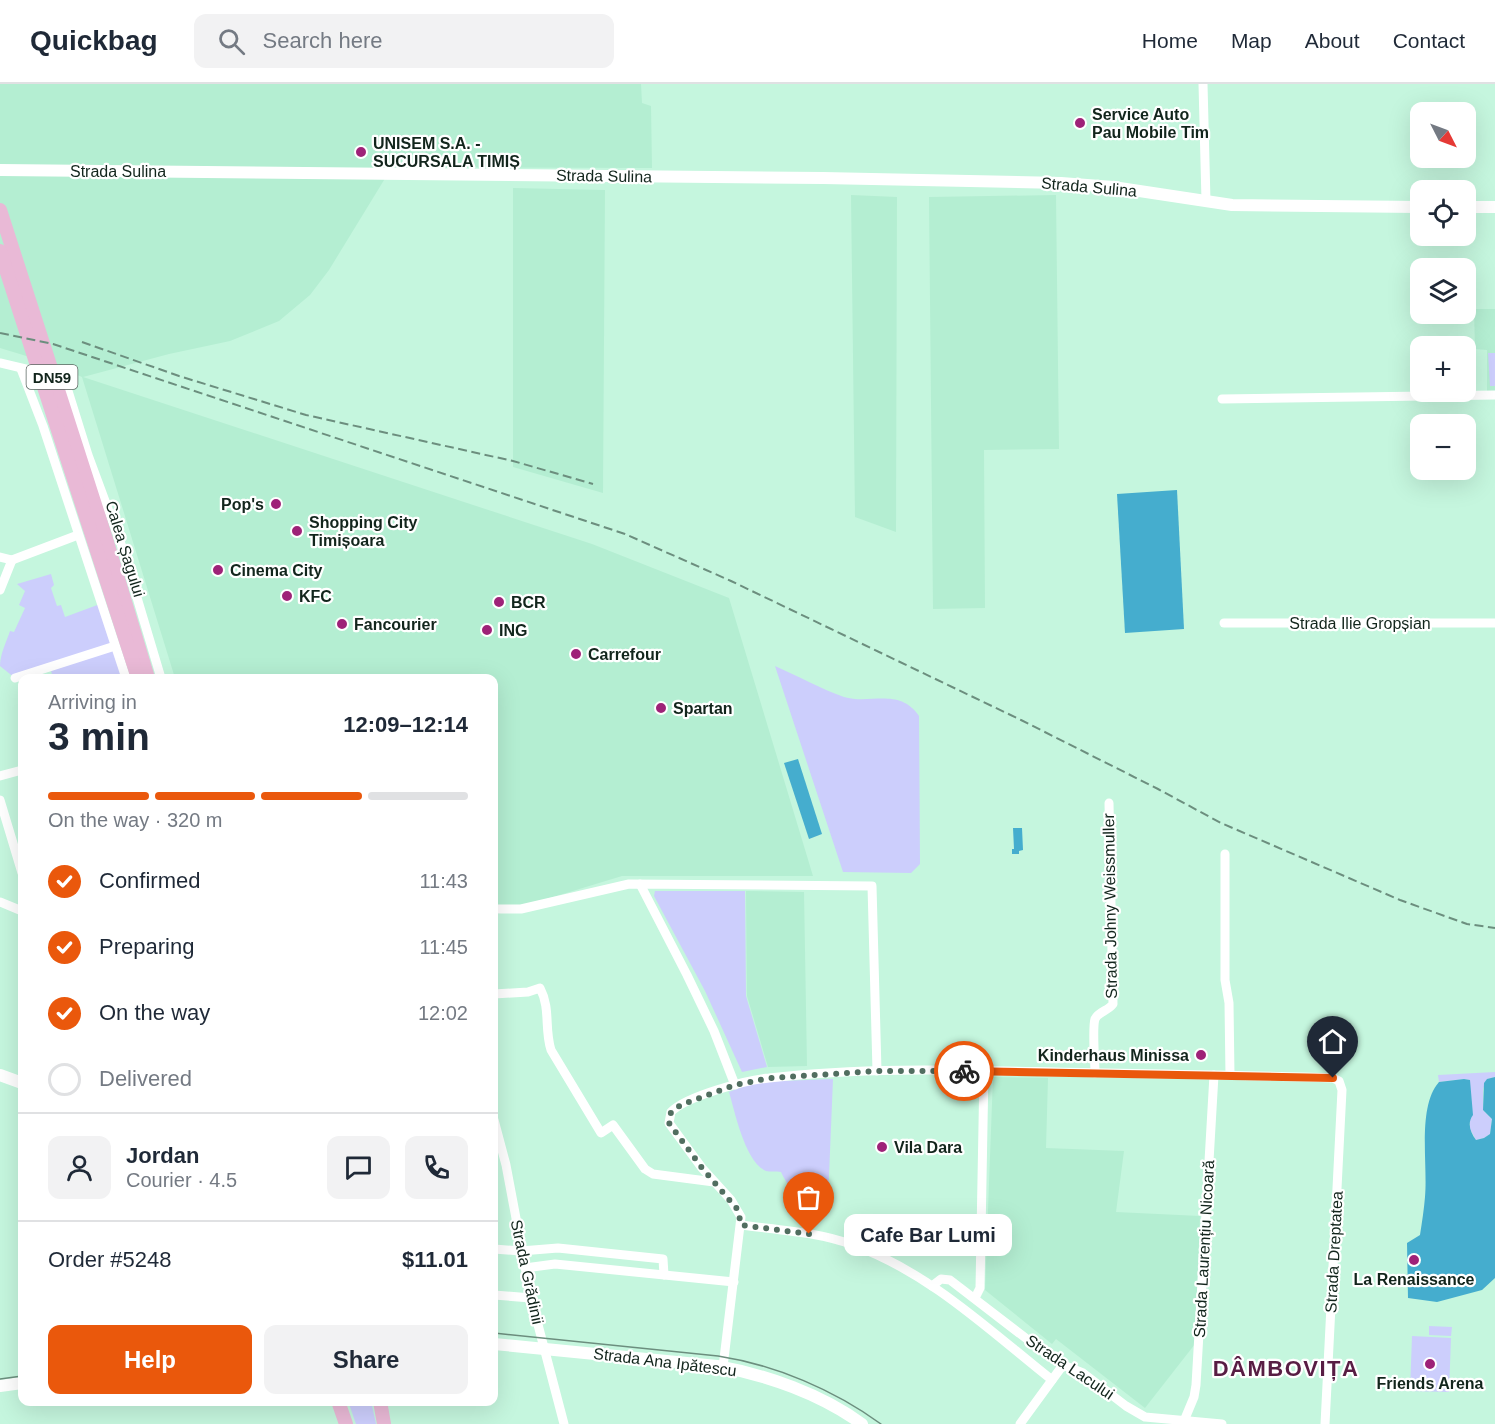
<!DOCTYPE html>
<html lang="en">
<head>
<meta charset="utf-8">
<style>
  :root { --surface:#fff; --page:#f2f2f3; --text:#1f2937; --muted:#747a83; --line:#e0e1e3; --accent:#ea580c }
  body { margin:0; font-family:Arial,sans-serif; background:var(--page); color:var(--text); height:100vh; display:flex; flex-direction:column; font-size:22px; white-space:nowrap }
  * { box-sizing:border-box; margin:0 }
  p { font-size:20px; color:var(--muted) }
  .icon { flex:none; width:33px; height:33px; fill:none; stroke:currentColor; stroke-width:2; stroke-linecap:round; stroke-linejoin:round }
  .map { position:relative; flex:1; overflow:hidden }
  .panel { position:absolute; left:18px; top:590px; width:480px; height:732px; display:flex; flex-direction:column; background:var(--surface); border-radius:12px; box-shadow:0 6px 24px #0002 }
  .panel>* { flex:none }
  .needle { width:39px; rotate:132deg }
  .tools { position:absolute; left:1410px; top:18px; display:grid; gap:12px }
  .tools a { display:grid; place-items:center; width:66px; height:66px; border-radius:12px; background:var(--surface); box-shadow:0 6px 24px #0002; font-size:30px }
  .pin { position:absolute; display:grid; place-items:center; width:51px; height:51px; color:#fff; margin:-62px -26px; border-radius:50% 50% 50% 0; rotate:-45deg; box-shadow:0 0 6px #0007 }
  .pin .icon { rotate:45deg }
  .courier { position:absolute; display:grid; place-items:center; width:60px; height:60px; margin:-30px; border:4px solid #ea580c; border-radius:50%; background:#fff; color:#222; box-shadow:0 2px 8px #0007 }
  .bubble { position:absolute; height:42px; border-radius:12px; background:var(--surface); box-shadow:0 6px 24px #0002; font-size:20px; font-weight:600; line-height:42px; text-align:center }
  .headline em { font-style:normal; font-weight:600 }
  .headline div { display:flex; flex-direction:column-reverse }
  .headline { display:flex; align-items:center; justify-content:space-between; height:102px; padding:0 30px }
  h1 { font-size:39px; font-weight:600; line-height:45px }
  .bar { display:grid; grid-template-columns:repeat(4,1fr); gap:9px 6px; align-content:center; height:72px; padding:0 30px }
  .bar i { height:8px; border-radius:4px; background:var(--line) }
  .bar .current { background:var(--accent) }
  .bar p { grid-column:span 4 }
  .line { display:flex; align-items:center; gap:15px; padding:0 30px; border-top:2px solid var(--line) }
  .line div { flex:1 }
  .round { display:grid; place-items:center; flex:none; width:63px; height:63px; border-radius:12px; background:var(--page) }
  ol { padding:0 30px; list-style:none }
  li { display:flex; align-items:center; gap:18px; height:66px }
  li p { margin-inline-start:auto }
  li .icon { padding:6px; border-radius:50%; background:var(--accent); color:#fff; stroke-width:4 }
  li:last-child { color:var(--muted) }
  li i { width:33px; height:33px; border:3px solid var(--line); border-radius:50% }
  .primary-button { display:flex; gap:12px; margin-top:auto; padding:12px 30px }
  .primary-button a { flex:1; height:69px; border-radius:12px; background:var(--accent); color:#fff; font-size:24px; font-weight:600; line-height:69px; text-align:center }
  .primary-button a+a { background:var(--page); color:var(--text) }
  header { display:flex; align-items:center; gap:36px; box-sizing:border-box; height:84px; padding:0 30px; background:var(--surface); border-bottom:2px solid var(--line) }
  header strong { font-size:28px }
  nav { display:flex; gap:33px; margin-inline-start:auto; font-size:21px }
  .search { width:420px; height:54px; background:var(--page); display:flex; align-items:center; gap:15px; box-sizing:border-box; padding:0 21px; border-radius:12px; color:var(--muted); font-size:22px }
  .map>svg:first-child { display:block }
</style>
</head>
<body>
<header>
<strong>Quickbag</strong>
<div class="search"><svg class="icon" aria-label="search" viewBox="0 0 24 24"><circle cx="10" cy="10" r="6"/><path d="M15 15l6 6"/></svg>Search here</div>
<nav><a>Home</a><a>Map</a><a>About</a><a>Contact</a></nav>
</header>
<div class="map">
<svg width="1495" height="1340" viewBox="0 0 1495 1340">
  <rect width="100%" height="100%" fill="#c5f6de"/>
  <g fill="#b4eed2">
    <path d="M0,0h641l1,19 9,3 1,62 -260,-1 -63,103 -19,25 -31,26 -49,20 -61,13 -86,23 509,167 137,54 84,278h-191l-128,39v-237h-319l-93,-301 -36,-15 -46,-14z"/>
    <path d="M513,104l92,2 -2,303 -90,-26z"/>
    <path d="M851,111l46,2 -1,335 -41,-15z"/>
    <path d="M1056,111l3,254 -75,1 1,158 -52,1 -4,-412z"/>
    <path d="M1474,225h21v83h-8v-42l-12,-1z"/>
    <path d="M746,807l58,1 3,174 -39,1 -21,-71z"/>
    <path d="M993,993l55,1 -2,70 78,3 -8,61 84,4 -5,128 -50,64 -89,-69 -4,5 -67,-54z"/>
  </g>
  <g fill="#cccefc">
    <path d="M1488,269h7v33h-5z"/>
    <path d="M51,490l3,11 -3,3 6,18 4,-1 4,12 35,-13 26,74h-73l-3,-11 -35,11 -15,-12c0,-12 6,-23 10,-35l4,1 11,-24 -6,-3 6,-14 -8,-7z"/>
    <path d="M775,582c23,10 46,23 69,31 26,8 55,-10 75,19l1,148 -9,9 -68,-1z"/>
    <path d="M655,807h90l1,105 21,71 -25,5 -37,-81 -51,-95z"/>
    <path d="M1495,988v5l-8,2 -4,10v21l9,9 -2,15 -6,4 -8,2 -6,-11v-49l-6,-1 -25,3 -1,-7z"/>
    <path d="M833,995l-5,121 -29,3c-6,-12 -13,-20 -18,-31 -5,-1 -11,0 -15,-1 -21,-9 -31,-59 -37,-79l26,-10z"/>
    <path d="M1429,1242l23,1 -1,9 -22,-1z"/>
    <path d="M1412,1252l39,2 -2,54 -39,-1z"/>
    <path d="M348,1317h23l5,23h-20z"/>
  </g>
  <g fill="#45adce">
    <path d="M1177,406l7,139 -59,4 -8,-139z"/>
    <path d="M798,675l24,75 -13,5 -25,-76z"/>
    <path d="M1013,744h9l1,22 -4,1v3h-7v-5h2z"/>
    <path d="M1495,993v201l-13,12 -45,12 -29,-4 -1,-55 13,-8c2,-13 4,-26 5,-38 3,-33 -8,-90 14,-115l25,-3 6,1 3,35c-6,8 -3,17 3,25l8,-2 6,-4 2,-15 -9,-9 1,-27 3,-4z"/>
  </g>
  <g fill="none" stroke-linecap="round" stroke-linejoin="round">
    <g stroke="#fff" stroke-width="9">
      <path d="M1203,0l3,117"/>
      <path d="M0,279l64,15 24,77 33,89 40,134"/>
      <path d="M21,285l22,57 83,252"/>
      <path d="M1222,315l273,-4"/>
      <path d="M0,473l12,3 66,-25"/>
      <path d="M0,506l12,-30"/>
      <path d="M1224,539h271"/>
      <path d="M15,594l100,-32"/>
      <path d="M0,692l22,-6"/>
      <path d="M0,716l22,73"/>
      <path d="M1225,770v126l4,23 1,72"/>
      <path d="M640,800l47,91 27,56 21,54"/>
      <path d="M0,818l22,9"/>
      <path d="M494,825h27l108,-25 243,2 5,185"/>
      <path d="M494,910l34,-2 12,-4c11,21 4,40 11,62l50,83 12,-8 32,44 8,5 61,8"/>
      <path d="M1095,989c0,-11 -3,-45 0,-54 4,-8 13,-8 18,-15l-4,-201"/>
      <path d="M494,1036l12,45 25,133 33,126"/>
      <path d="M741,1141c38,5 77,7 112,20 76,27 137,86 199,135"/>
      <path d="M494,1165l27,2 37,-3 105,11 1,16"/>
      <path d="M525,1184l30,-4 179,18"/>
      <path d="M932,1202l9,-7 9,1 99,76 14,9 20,8 43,33 19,11 77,7"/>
      <path d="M494,1211l37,3"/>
      <path d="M975,1214l5,-10 4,-217"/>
      <path d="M723,1283l18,-150 -10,-17 -29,-32 -33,-45 2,-11c15,-16 76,-32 98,-34 94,-11 191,-8 286,-6 93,2 185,3 278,6l6,3 3,9 -17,334"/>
      <path d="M1184,1337l10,-24 2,-12 18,-310"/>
      <path d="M1020,1340l43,-59"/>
    </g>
    <g stroke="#fff" stroke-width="12">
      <path d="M0,86l823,8 238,5 52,4 119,18 188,2"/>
      <path d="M1466,123h29"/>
      <path d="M0,991l22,8"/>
      <path d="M494,1260l223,22c50,9 104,28 145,58"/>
      <path d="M0,1302l22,-3"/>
    </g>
    <g stroke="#e9b9d6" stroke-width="14">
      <path d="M0,126l107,332 41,136"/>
      <path d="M0,167l138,427"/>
      <path d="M338,1317l8,23"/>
      <path d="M380,1317l4,23"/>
    </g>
    <g stroke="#6c8e7e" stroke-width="1.5">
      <path d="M494,1249l224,23c58,9 116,34 163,68"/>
      <path d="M0,1295l22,-3"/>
    </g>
    <g stroke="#6c8e7e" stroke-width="2" stroke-dasharray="9 4.5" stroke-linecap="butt">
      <path d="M0,249l53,11 572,190 106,47 290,139 137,69 63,34 179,77 67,24 28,4"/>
      <path d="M82,258l97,34 127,39 207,46 80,23"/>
    </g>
  </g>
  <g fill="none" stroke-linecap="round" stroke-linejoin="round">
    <path stroke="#516e60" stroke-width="6" stroke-dasharray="0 10.8" d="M809,1150l-68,-9 -3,-15 -36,-42 -33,-45 2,-11 10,-7 54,-20 35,-7 107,-7h87"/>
    <path stroke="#ea580c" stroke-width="8" d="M964,987l369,7"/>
  </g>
  <g fill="#9e2278" stroke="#fff" stroke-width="2">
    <circle cx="1080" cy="39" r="6"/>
    <circle cx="361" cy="68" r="6"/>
    <circle cx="276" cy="420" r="6"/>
    <circle cx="297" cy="447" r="6"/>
    <circle cx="218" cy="486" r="6"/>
    <circle cx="287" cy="512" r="6"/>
    <circle cx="499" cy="518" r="6"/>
    <circle cx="342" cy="540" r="6"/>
    <circle cx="487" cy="546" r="6"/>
    <circle cx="576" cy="570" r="6"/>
    <circle cx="661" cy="624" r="6"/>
    <circle cx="1201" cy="971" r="6"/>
    <circle cx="882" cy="1063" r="6"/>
    <circle cx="1414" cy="1176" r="6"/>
    <circle cx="1430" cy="1280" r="6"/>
  </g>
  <g text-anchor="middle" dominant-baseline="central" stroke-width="4.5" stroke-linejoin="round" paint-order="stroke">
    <rect fill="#fff" stroke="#596660" stroke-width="1.5" x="26.5" y="281" width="51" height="24" rx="4.5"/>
    <g font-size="15" font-weight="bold" fill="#12251c">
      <text x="52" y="293">DN59</text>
    </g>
    <g font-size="16" font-weight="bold" fill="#12251c" stroke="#fff" text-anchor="start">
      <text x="1092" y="30">Service Auto<tspan x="1092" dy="18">Pau Mobile Tim</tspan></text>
      <text x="373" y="59">UNISEM S.A. -<tspan x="373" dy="18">SUCURSALA TIMIȘ</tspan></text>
      <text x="264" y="420" text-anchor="end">Pop's</text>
      <text x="309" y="438">Shopping City<tspan x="309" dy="18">Timișoara</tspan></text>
      <text x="230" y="486">Cinema City</text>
      <text x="299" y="512">KFC</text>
      <text x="511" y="518">BCR</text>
      <text x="354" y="540">Fancourier</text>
      <text x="499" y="546">ING</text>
      <text x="588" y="570">Carrefour</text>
      <text x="673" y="624">Spartan</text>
      <text x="1189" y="971" text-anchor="end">Kinderhaus Minissa</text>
      <text x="894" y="1063">Vila Dara</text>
      <text x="1414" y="1195" text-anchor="middle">La Renaissance</text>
      <text x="1430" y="1299" text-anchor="middle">Friends Arena</text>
    </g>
    <g font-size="16" fill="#12251c" stroke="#fff">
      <text x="118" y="87">Strada Sulina</text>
      <text transform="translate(604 92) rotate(1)">Strada Sulina</text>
      <text transform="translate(1089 103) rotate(5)">Strada Sulina</text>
      <text transform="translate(125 465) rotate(73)">Calea Șagului</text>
      <text x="1360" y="539">Strada Ilie Gropșian</text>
      <text transform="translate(1110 822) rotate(-91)">Strada Johny Weissmuller</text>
      <text transform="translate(1204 1165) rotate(-87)">Strada Laurențiu Nicoară</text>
      <text transform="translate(1334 1168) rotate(-87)">Strada Dreptatea</text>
      <text transform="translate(527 1188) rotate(78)">Strada Grădinii</text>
      <text transform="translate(665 1278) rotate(7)">Strada Ana Ipătescu</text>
      <text transform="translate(1070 1283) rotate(34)">Strada Lacului</text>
    </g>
    <g font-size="22" font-weight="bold" letter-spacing="1.5" fill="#581d44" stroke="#fff">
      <text x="1286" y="1284">DÂMBOVIȚA</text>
    </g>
  </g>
</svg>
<div class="tools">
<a><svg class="needle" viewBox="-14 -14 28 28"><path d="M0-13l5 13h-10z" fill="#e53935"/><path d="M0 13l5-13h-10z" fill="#747a83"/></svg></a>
<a><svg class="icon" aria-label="locate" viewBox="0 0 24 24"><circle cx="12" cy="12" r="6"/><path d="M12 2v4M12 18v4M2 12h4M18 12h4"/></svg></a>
<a><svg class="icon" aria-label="layers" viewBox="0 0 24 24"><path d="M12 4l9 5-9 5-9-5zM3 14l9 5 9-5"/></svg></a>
<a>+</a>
<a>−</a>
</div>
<div class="pin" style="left:809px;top:1150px;background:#ea580c"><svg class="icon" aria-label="bag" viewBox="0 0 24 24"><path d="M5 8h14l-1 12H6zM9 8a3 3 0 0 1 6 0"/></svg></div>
<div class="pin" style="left:1333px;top:994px;background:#1f2937"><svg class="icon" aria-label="home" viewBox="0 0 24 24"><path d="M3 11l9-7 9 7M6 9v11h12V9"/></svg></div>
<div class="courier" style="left:964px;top:987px"><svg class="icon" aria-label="bike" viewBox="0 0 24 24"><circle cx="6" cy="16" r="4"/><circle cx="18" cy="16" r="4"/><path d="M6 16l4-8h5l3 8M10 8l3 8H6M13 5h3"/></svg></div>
<div class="bubble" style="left:844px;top:1130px;width:168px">Cafe Bar Lumi</div>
<section class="panel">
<div class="headline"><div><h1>3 min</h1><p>Arriving in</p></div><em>12:09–12:14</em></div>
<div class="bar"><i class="current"></i><i class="current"></i><i class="current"></i><i></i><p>On the way · 320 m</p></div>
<ol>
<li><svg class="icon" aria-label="check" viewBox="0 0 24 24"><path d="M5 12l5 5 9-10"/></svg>Confirmed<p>11:43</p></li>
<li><svg class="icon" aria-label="check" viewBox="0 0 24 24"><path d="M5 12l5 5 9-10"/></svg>Preparing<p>11:45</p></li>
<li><svg class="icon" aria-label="check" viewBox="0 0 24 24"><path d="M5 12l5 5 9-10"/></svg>On the way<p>12:02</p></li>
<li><i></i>Delivered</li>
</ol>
<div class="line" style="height:108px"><a class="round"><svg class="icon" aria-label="person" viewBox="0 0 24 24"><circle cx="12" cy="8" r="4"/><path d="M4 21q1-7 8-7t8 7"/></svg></a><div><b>Jordan</b><p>Courier · 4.5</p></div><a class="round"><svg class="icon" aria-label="chat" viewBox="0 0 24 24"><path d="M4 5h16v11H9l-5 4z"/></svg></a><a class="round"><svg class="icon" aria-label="phone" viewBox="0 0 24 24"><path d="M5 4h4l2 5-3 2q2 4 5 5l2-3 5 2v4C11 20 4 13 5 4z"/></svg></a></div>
<div class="line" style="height:78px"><div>Order #5248</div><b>$11.01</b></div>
<div class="primary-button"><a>Help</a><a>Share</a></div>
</section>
</div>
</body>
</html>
